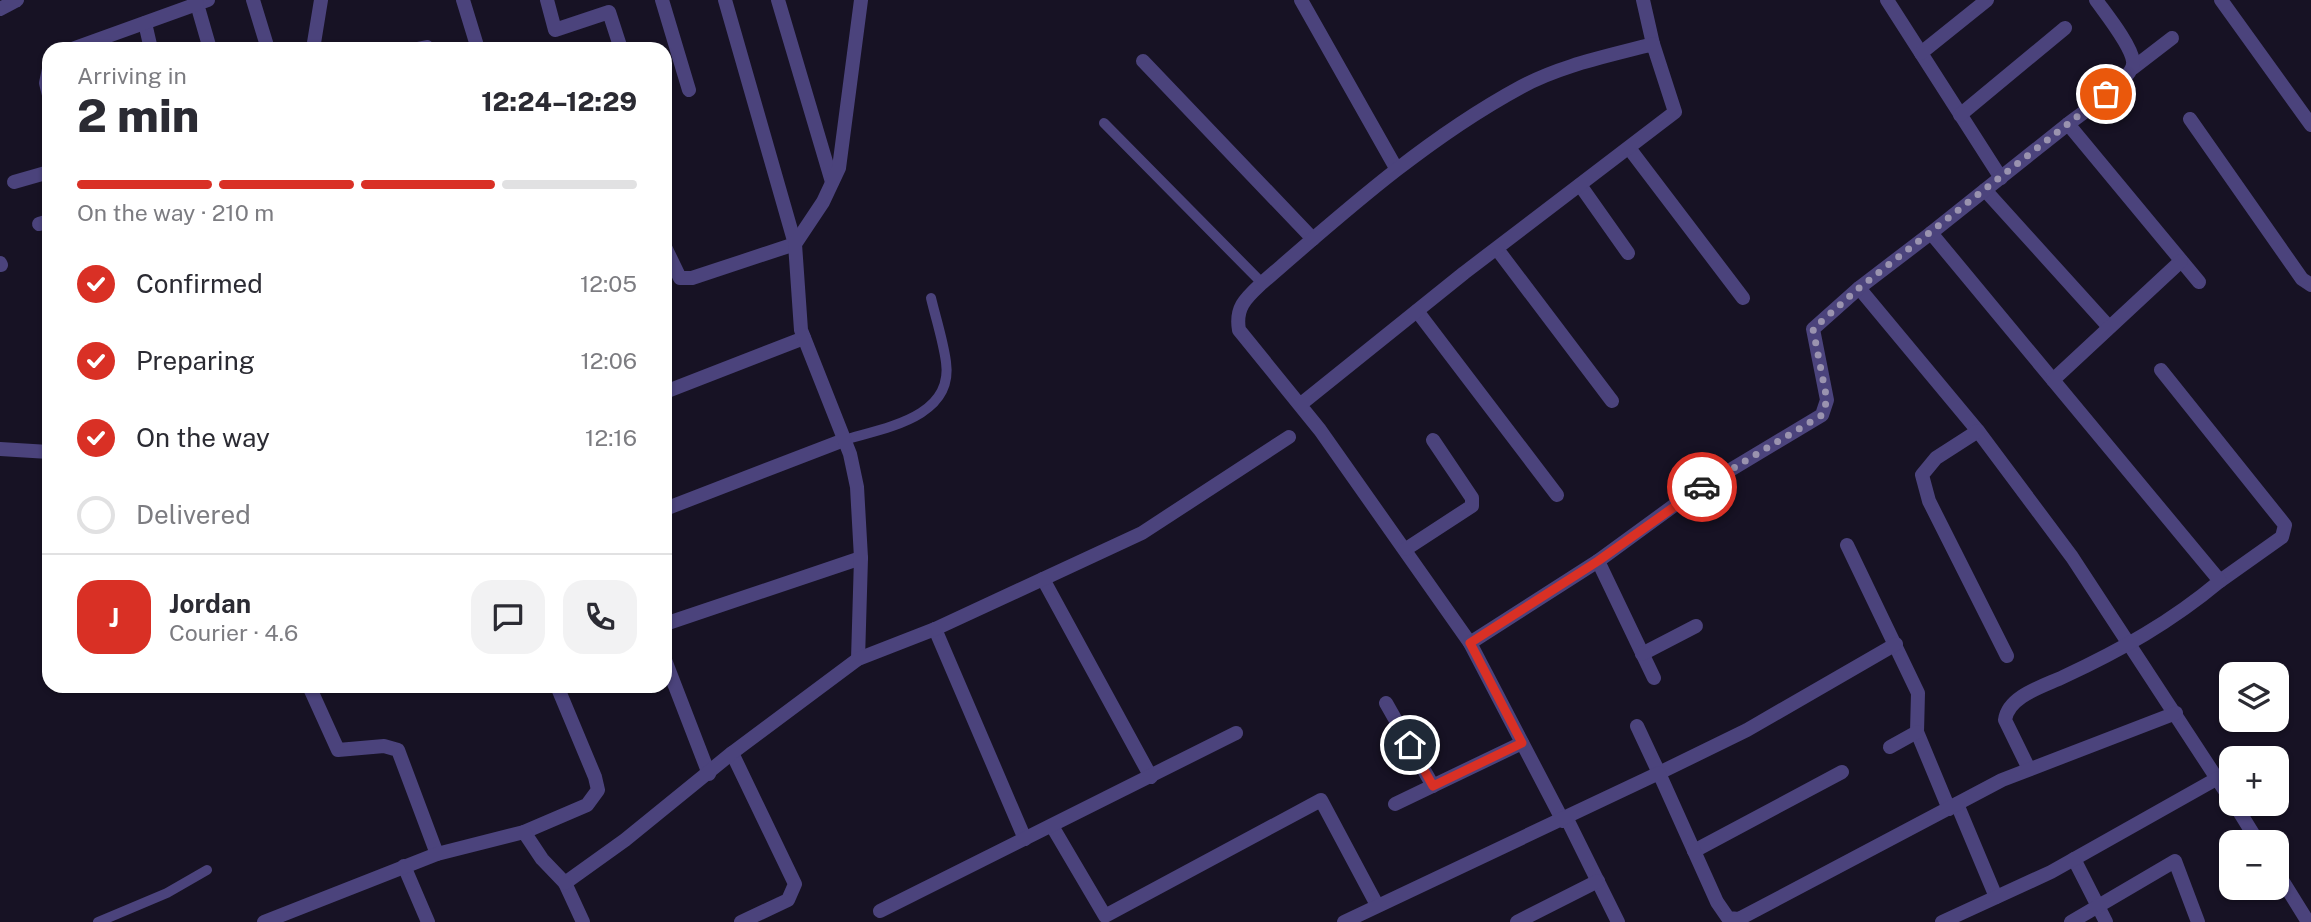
<!DOCTYPE html>
<html lang="en">
<head>
<meta charset="utf-8">
<style>
  :root { --surface:#fff; --page:#f2f2f3; --text:#2b2b33; --muted:#7c7c81; --line:#e1e1e2; --accent:#d93025 }
  body { margin:0; font-family:"Public Sans",sans-serif; background:var(--page); color:var(--text); height:100vh; display:flex; flex-direction:column; font-size:26px; white-space:nowrap }
  * { box-sizing:border-box; margin:0 }
  p { font-size:23px; color:var(--muted) }
  .icon { flex:none; width:38px; height:38px; fill:none; stroke:currentColor; stroke-width:2; stroke-linecap:round; stroke-linejoin:round }
  .map { position:relative; flex:1; overflow:hidden }
  .details { position:absolute; left:42px; top:42px; width:630px; height:651px; display:flex; flex-direction:column; background:var(--surface); border-radius:21px; box-shadow:0 2px 5px #0004 }
  .details>* { flex:none }
  .controls { position:absolute; left:2219px; top:662px; display:grid; gap:14px }
  .controls a { display:grid; place-items:center; width:70px; height:70px; border-radius:14px; background:var(--surface); box-shadow:0 2px 5px #0004; font-size:35px }
  .pin { position:absolute; display:grid; place-items:center; width:60px; height:60px; color:#fff; margin:-30px; border:4px solid #fff; border-radius:50%; box-shadow:0 2px 7px #0007 }
  .courier { position:absolute; display:grid; place-items:center; width:70px; height:70px; margin:-35px; border:5px solid #d93025; border-radius:50%; background:#fff; color:#222; box-shadow:0 2px 9px #0007 }
  .head em { font-style:normal; font-weight:800 }
  .head div { display:flex; flex-direction:column-reverse }
  .head { display:flex; align-items:center; justify-content:space-between; height:119px; padding:0 35px }
  h1 { font-size:46px; font-weight:800; line-height:52px }
  .bar { display:grid; grid-template-columns:repeat(4,1fr); gap:10px 7px; align-content:center; height:84px; padding:0 35px }
  .bar i { height:9px; border-radius:5px; background:var(--line) }
  .bar .on { background:var(--accent) }
  .bar p { grid-column:span 4 }
  .line { display:flex; align-items:center; gap:18px; padding:0 35px; border-top:2px solid var(--line) }
  .line div { flex:1 }
  .round { display:grid; place-items:center; flex:none; width:74px; height:74px; border-radius:21px; background:var(--page) }
  ol { padding:0 35px; list-style:none }
  li { display:flex; align-items:center; gap:21px; height:77px }
  li p { margin-inline-start:auto }
  li .icon { padding:7px; border-radius:50%; background:var(--accent); color:#fff; stroke-width:4 }
  li:last-child { color:var(--muted) }
  li i { width:38px; height:38px; border:4px solid var(--line); border-radius:50% }
  .map>svg:first-child { display:block }
</style>
</head>
<body>
<div class="map">
<svg width="2311" height="922" viewBox="0 0 2311 922">
  <rect width="100%" height="100%" fill="#171224"/>
  <g fill="none" stroke-linecap="round" stroke-linejoin="round">
    <g stroke="#4b437c" stroke-width="10">
      <path d="M1104,123l158,160"/>
      <path d="M844,440c39,-12 110,-22 102,-78 -3,-22 -10,-43 -15,-64"/>
      <path d="M98,922l69,-29 40,-23"/>
    </g>
    <g stroke="#4b437c" stroke-width="14">
      <path d="M208,0l-11,4 13,45"/>
      <path d="M253,0l15,49"/>
      <path d="M463,0l15,49"/>
      <path d="M547,0l8,30 54,-18 12,37"/>
      <path d="M662,0l27,90"/>
      <path d="M778,0l54,182"/>
      <path d="M1301,0l95,168"/>
      <path d="M1643,0l10,44"/>
      <path d="M1887,0l114,178"/>
      <path d="M2221,0l90,125"/>
      <path d="M0,9l17,-9"/>
      <path d="M145,23l6,26"/>
      <path d="M72,49l125,-45"/>
      <path d="M313,49l8,-49"/>
      <path d="M417,49l10,-2"/>
      <path d="M1921,53l66,-53"/>
      <path d="M1143,61l170,178"/>
      <path d="M2133,68l39,-30"/>
      <path d="M49,69l-3,14 3,12"/>
      <path d="M1960,115l105,-87"/>
      <path d="M2190,119l112,160 9,6"/>
      <path d="M2068,124c14,-11 68,-46 65,-63 -2,-16 -27,-47 -37,-61"/>
      <path d="M1629,148l114,150"/>
      <path d="M14,182l35,-10"/>
      <path d="M1580,185l48,68"/>
      <path d="M1985,190l124,137"/>
      <path d="M39,224l10,-3"/>
      <path d="M1931,233l137,-109 131,158"/>
      <path d="M665,247l15,31h12l103,-34 -70,-244"/>
      <path d="M1497,249l115,152"/>
      <path d="M0,263l1,2"/>
      <path d="M1417,311l140,184"/>
      <path d="M2161,370l124,155 -3,12 -62,44"/>
      <path d="M2053,380l-122,-147 -72,55 119,143 94,126 159,243"/>
      <path d="M665,392l139,-54"/>
      <path d="M1301,404l163,-131 211,-161 -22,-68c-44,12 -92,21 -132,43 -96,52 -177,125 -259,196 -16,15 -27,24 -23,47l81,100 150,213 93,178"/>
      <path d="M1978,431l-42,27 -14,17 7,26 78,155"/>
      <path d="M0,449l49,3"/>
      <path d="M665,509l179,-69"/>
      <path d="M1847,545l71,148 -1,39 32,77"/>
      <path d="M1406,549l66,-43v-8l-39,-58"/>
      <path d="M1598,561l89,-65 135,-81 5,-15 -14,-71 46,-41"/>
      <path d="M1043,579l108,198"/>
      <path d="M665,624l196,-66"/>
      <path d="M935,629l90,210"/>
      <path d="M1470,643l128,-82 56,117"/>
      <path d="M1642,654l54,-28"/>
      <path d="M858,659l3,-101 -4,-71 -7,-33 -49,-124 -6,-86 28,-42 16,-34 22,-168"/>
      <path d="M665,660l44,114"/>
      <path d="M309,686l29,64 46,-4 14,4 39,104"/>
      <path d="M1386,703l47,83"/>
      <path d="M1637,726l22,47 88,-43 149,-86"/>
      <path d="M1890,747l27,-15"/>
      <path d="M732,753l63,131 -7,16 -47,22"/>
      <path d="M2029,769l-24,-49c3,-24 39,-34 58,-43 58,-27 108,-55 157,-96l-167,-201 128,-119"/>
      <path d="M2234,803l24,39"/>
      <path d="M1395,804l127,-61"/>
      <path d="M1957,804l39,93"/>
      <path d="M1567,819l51,103"/>
      <path d="M1052,826l53,90 216,-116 56,105"/>
      <path d="M524,832l63,-27 11,-15 -3,-13 -38,-91"/>
      <path d="M1694,851l148,-79"/>
      <path d="M2074,859l32,63"/>
      <path d="M404,866l24,56"/>
      <path d="M2277,872l31,50"/>
      <path d="M565,883l18,39"/>
      <path d="M880,911l356,-178"/>
      <path d="M264,922l173,-68 87,-22 18,27 23,24 60,-43 107,-87 126,-94 77,-30 207,-96 147,-96"/>
      <path d="M1344,922l315,-149 58,129 11,16 11,1 263,-139 174,-67"/>
      <path d="M1517,922l81,-41"/>
      <path d="M1942,922l109,-50 167,-94"/>
      <path d="M2071,922l104,-61 23,61"/>
    </g>
  </g>
  <g fill="none" stroke-linecap="round" stroke-linejoin="round">
    <path stroke="#9a93af" stroke-width="7" stroke-dasharray="0 12.6" d="M1702,487l120,-72 5,-15 -14,-71 46,-41 247,-194"/>
    <path stroke="#d93025" stroke-width="9" d="M1410,745l23,41 89,-43 -52,-100 128,-82 104,-74"/>
  </g>
</svg>
<div class="controls">
<a><svg class="icon" aria-label="layers" viewBox="0 0 24 24"><path d="M12 4l9 5-9 5-9-5zM3 14l9 5 9-5"/></svg></a>
<a>+</a>
<a>−</a>
</div>
<div class="pin" style="left:2106px;top:94px;background:#ea580c"><svg class="icon" aria-label="bag" viewBox="0 0 24 24"><path d="M5 8h14l-1 12H6zM9 8a3 3 0 0 1 6 0"/></svg></div>
<div class="pin" style="left:1410px;top:745px;background:#1f2937"><svg class="icon" aria-label="home" viewBox="0 0 24 24"><path d="M3 11l9-7 9 7M6 9v11h12V9"/></svg></div>
<div class="courier" style="left:1702px;top:487px"><svg class="icon" aria-label="car" viewBox="0 0 24 24"><path d="M5 17H2v-5l4-1 3-4h7l3 4 3 1v5h-3M9 17h6M6 11h13"/><circle cx="7" cy="17" r="2"/><circle cx="17" cy="17" r="2"/></svg></div>
<section class="details">
<div class="head"><div><h1>2 min</h1><p>Arriving in</p></div><em>12:24–12:29</em></div>
<div class="bar"><i class="on"></i><i class="on"></i><i class="on"></i><i></i><p>On the way · 210 m</p></div>
<ol>
<li><svg class="icon" aria-label="check" viewBox="0 0 24 24"><path d="M5 12l5 5 9-10"/></svg>Confirmed<p>12:05</p></li>
<li><svg class="icon" aria-label="check" viewBox="0 0 24 24"><path d="M5 12l5 5 9-10"/></svg>Preparing<p>12:06</p></li>
<li><svg class="icon" aria-label="check" viewBox="0 0 24 24"><path d="M5 12l5 5 9-10"/></svg>On the way<p>12:16</p></li>
<li><i></i>Delivered</li>
</ol>
<div class="line" style="height:126px"><b class="round" style="background:var(--accent);color:#fff">J</b><div><b>Jordan</b><p>Courier · 4.6</p></div><a class="round"><svg class="icon" aria-label="chat" viewBox="0 0 24 24"><path d="M4 5h16v11H9l-5 4z"/></svg></a><a class="round"><svg class="icon" aria-label="phone" viewBox="0 0 24 24"><path d="M5 4h4l2 5-3 2q2 4 5 5l2-3 5 2v4C11 20 4 13 5 4z"/></svg></a></div>
</section>
</div>
</body>
</html>
